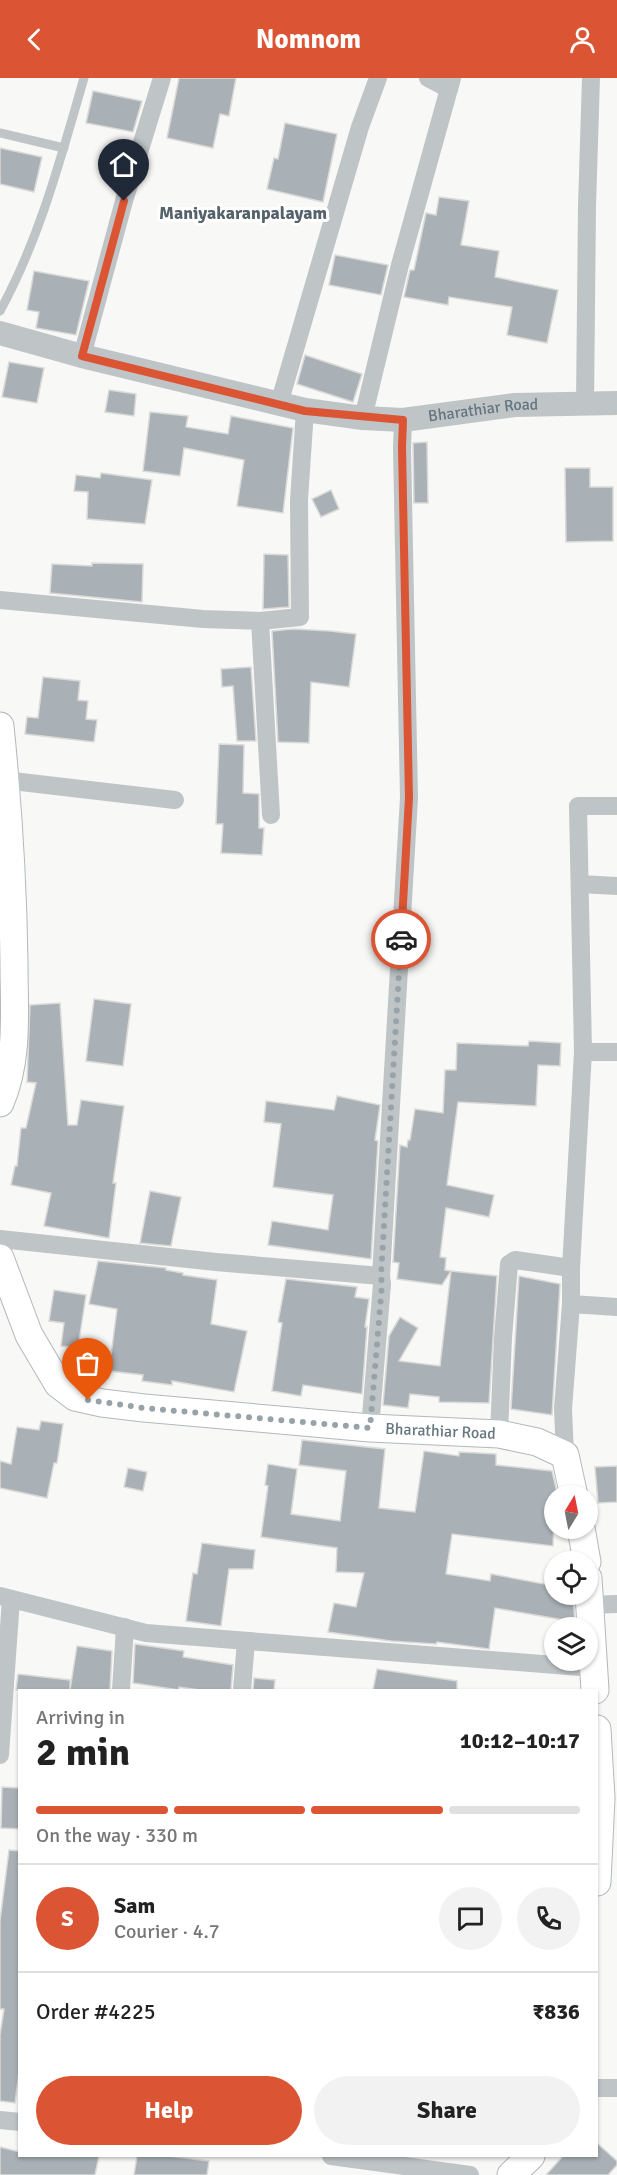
<!DOCTYPE html>
<html lang="en">
<head>
<meta charset="utf-8">
<style>
  :root { --surface:#fff; --page:#f2f2f2; --text:#222; --muted:#767676; --line:#e0e0e0; --accent:#db5534 }
  body { margin:0; font-family:Signika,sans-serif; background:var(--page); color:var(--text); height:100vh; display:flex; flex-direction:column; font-size:22px; white-space:nowrap }
  * { box-sizing:border-box; margin:0 }
  p { font-size:20px; color:var(--muted) }
  .icon { flex:none; width:33px; height:33px; fill:none; stroke:currentColor; stroke-width:2; stroke-linecap:round; stroke-linejoin:round }
  .map { position:relative; flex:1; overflow:hidden }
  .sheet { position:absolute; left:18px; top:1611px; width:580px; height:468px; display:flex; flex-direction:column; background:var(--surface); border-radius:0px; box-shadow:0 2px 4px #0004 }
  .sheet>* { flex:none }
  .needle { width:39px; rotate:10deg }
  .controls { position:absolute; left:544px; top:1407px; display:grid; gap:12px }
  .controls a { display:grid; place-items:center; width:54px; height:54px; border-radius:50%; background:var(--surface); box-shadow:0 2px 4px #0004; font-size:30px }
  .pin { position:absolute; display:grid; place-items:center; width:51px; height:51px; color:#fff; margin:-62px -26px; border-radius:50% 50% 50% 0; rotate:-45deg; box-shadow:0 0 6px #0007 }
  .pin .icon { rotate:45deg }
  .courier { position:absolute; display:grid; place-items:center; width:60px; height:60px; margin:-30px; border:4px solid #db5534; border-radius:50%; background:#fff; color:#222; box-shadow:0 2px 8px #0007 }
  .overview em { font-style:normal; font-weight:700 }
  .overview div { display:flex; flex-direction:column-reverse }
  .overview { display:flex; align-items:center; justify-content:space-between; height:102px; padding:0 18px }
  h1 { font-size:39px; font-weight:700; line-height:45px }
  .bar { display:grid; grid-template-columns:repeat(4,1fr); gap:9px 6px; align-content:center; height:72px; padding:0 18px }
  .bar i { height:8px; border-radius:4px; background:var(--line) }
  .bar .current { background:var(--accent) }
  .bar p { grid-column:span 4 }
  .line { display:flex; align-items:center; gap:15px; padding:0 18px; border-top:2px solid var(--line) }
  .line div { flex:1 }
  .round { display:grid; place-items:center; flex:none; width:63px; height:63px; border-radius:32px; background:var(--page) }
  .action { display:flex; gap:12px; margin-top:auto; padding:12px 18px }
  .action a { flex:1; height:69px; border-radius:36px; background:var(--accent); color:#fff; font-size:24px; font-weight:700; line-height:69px; text-align:center }
  .action a+a { background:var(--page); color:var(--text) }
  header { display:flex; justify-content:space-between; align-items:center; height:78px; padding:0 18px; background:var(--accent); color:#fff; font-size:27px; font-weight:700 }
  .map>svg:first-child { display:block }
</style>
</head>
<body>
<header><svg class="icon" aria-label="back" viewBox="0 0 24 24"><path d="M15 5l-7 7 7 7"/></svg>Nomnom<svg class="icon" aria-label="person" viewBox="0 0 24 24"><circle cx="12" cy="8" r="4"/><path d="M4 21q1-7 8-7t8 7"/></svg></header>
<div class="map">
<svg width="617" height="2097" viewBox="0 0 617 2097">
  <rect width="100%" height="100%" fill="#f8f8f6"/>
  <g fill="#a9b1b6" stroke="#dadad8" stroke-width="1.5">
    <path d="M179,0h57l-7,38 -9,-2 -7,34 -46,-10z"/>
    <path d="M93,13l49,10 -9,31 -47,-9z"/>
    <path d="M285,45l52,11 -14,68 -56,-13 7,-31 4,1z"/>
    <path d="M0,70l42,9 -8,35 -34,-8z"/>
    <path d="M439,119l30,4 -8,44 38,6 -4,26 63,13 -11,53 -40,-8 5,-28 -63,-10 -1,8 -44,-8 6,-27h4l12,-57 10,2z"/>
    <path d="M335,177l53,10 -7,30 -52,-10z"/>
    <path d="M34,193l55,10 -13,54 -40,-7 3,-16 -12,-2z"/>
    <path d="M305,277l57,19 -9,28 -56,-18z"/>
    <path d="M9,284l35,6 -7,35 -35,-6z"/>
    <path d="M109,312l27,4 -2,22 -29,-4z"/>
    <path d="M150,334l38,4 -2,11 42,7 3,-18 62,12 -10,85 -46,-7 7,-46 -60,-12 -4,28 -37,-5z"/>
    <path d="M427,364l1,61h-14l-1,-60z"/>
    <path d="M565,390h25v19h23v54l-47,1z"/>
    <path d="M101,395l51,7 -7,44 -58,-5 1,-27 -14,-1 2,-16 24,3z"/>
    <path d="M331,412l8,19 -18,8 -9,-18z"/>
    <path d="M264,476l24,1 1,52 -26,2z"/>
    <path d="M92,485l51,1 -1,38 -92,-9 2,-29 40,2z"/>
    <path d="M293,551l37,2 26,3 -7,53 -38,-5 -2,61 -31,-1 -6,-111z"/>
    <path d="M251,589l5,74h-19l-4,-55 -11,1 -1,-18z"/>
    <path d="M43,599l37,4 -2,19 10,1 -2,18 11,1 -3,22 -69,-8 2,-17 11,1z"/>
    <path d="M219,666l25,1 -1,48 16,1v34h5l-2,27 -41,-2 2,-29h-7z"/>
    <path d="M94,921l37,5 -8,62 -37,-5z"/>
    <path d="M60,925l8,122h9l4,-25 43,6 -11,77h3l-7,55 -65,-12 7,-33 -40,-8 4,-19h2l4,-38h5l10,-45 -9,-1 3,-77z"/>
    <path d="M529,963l32,2 -1,23 -22,-1 -2,41 -78,-4 -11,83 47,10 -5,22 -43,-9 -6,49 6,1 -1,12 6,1 -9,14 -45,-6 2,-16 -6,-1 7,-117 7,2 1,-7h2l5,-31 28,4 2,-43h11l1,-27 71,3z"/>
    <path d="M337,1018l43,9 -5,35 3,1 -7,118 -103,-14 4,-24 56,9 5,-35 -60,-8 8,-63 -17,-2 2,-21 68,9z"/>
    <path d="M150,1113l31,6 -10,49 -31,-3z"/>
    <path d="M98,1183l68,7v2l17,3v2l34,5 -6,44 36,7 -13,61 -62,-11v4l-30,-4 1,-6 -34,-4 8,-62 -28,-5z"/>
    <path d="M451,1193l46,5 -8,127 -50,-1v-5l-29,-3 -2,14 -25,-3 6,-69 11,-19 18,11 -19,33 41,5z"/>
    <path d="M519,1198l41,8 -8,131 -41,-6z"/>
    <path d="M286,1201l71,8 -2,10 14,2 -4,28h2l-5,67 -59,-9 -2,11 -29,-5 10,-68 -4,-1z"/>
    <path d="M54,1212l32,5 -8,53 -17,-2 3,-23 -15,-2z"/>
    <path d="M41,1343l22,3 -6,39h-3l-7,35 -47,-10v-27l11,3 6,-37 22,3z"/>
    <path d="M302,1362l83,9 -6,59 36,4 9,-61 35,5v-4l37,2v11l56,6 6,25h-3l-2,50 -101,-12 -6,40 44,7 1,-7 64,12v8h18l2,28 -80,-14 -6,41 -52,-7 -1,2 -45,-3 -63,-9 6,-29 22,4 8,-34 -28,-1 1,-24 -76,-11 7,-51 -3,-1 3,-21 29,5 -6,45 49,7 6,-50 -47,-6z"/>
    <path d="M617,1388v36l-19,1 -3,-36z"/>
    <path d="M128,1390l19,4 -4,19 -19,-4z"/>
    <path d="M202,1465l53,7 -2,19h-24l-8,57 -35,-5 7,-48 4,1z"/>
    <path d="M135,1566l49,7 -1,6 50,8 -2,25h-31l-21,-3v3l-46,-7z"/>
    <path d="M77,1568l35,5 -2,39h-94l2,-16 52,6v10z"/>
    <path d="M377,1591l80,12v9h-84z"/>
    <path d="M254,1600l21,2 -1,10h-21z"/>
    <path d="M2,1709l18,1v41l-19,-1z"/>
    <path d="M9,1772l11,1v213l-5,39 -15,-2v-66l4,-26h-4v-88z"/>
    <path d="M597,2065l20,18v4l-9,10h-62l17,-19h34z"/>
    <path d="M0,2069l20,5v4h79l-4,19h-95z"/>
    <path d="M137,2078h31l41,5 -2,14h-73z"/>
  </g>
  <g fill="none" stroke-linecap="round" stroke-linejoin="round">
    <g stroke="#b2b8bc" stroke-width="29">
      <g id="secondary">
        <path d="M0,648c8,79 13,158 14,237 0,48 5,96 -14,140"/>
        <path id="s2" d="M0,1180l29,77 29,49 17,13 27,6 42,5 226,20 129,6 38,8 28,13 9,41"/>
        <path d="M581,1450l6,34"/>
        <path d="M588,1500l7,112"/>
        <path d="M597,1651l4,69 -4,84"/>
        <path d="M511,2097l20,-19"/>
      </g>
    </g>
    <g stroke="#bfc4c7" stroke-width="9">
      <path d="M0,55l64,15"/>
      <path d="M0,233c40,-73 61,-154 84,-233"/>
    </g>
    <g stroke="#bfc4c7" stroke-width="18">
      <path d="M428,0l21,11"/>
      <path d="M82,278l42,-155 38,-123"/>
      <path d="M279,326l81,-277 18,-49"/>
      <path d="M585,326l2,-198 4,-128"/>
      <path d="M363,340l37,-153 52,-187"/>
      <path d="M0,522l203,19 57,2 11,194"/>
      <path d="M260,543l40,-4 -1,-117 6,-90"/>
      <path d="M4,702l171,20"/>
      <path d="M580,806l37,2"/>
      <path d="M583,974h34"/>
      <path d="M0,1161l216,23 165,14"/>
      <path d="M571,1226l46,3"/>
      <path d="M370,1350l12,-144 -1,-8 28,-478 -7,-350 1,-28"/>
      <path d="M499,1356l4,-96 6,-74 6,-4 56,8"/>
      <path d="M565,1377l-2,-46 8,-105v-36l12,-216 -5,-246h39"/>
      <path d="M0,1518l146,37 447,35"/>
      <path d="M590,1527l27,-1"/>
      <path d="M121,1612l4,-63"/>
      <path d="M242,1612l4,-49"/>
      <path d="M0,1677l11,-156"/>
      <path d="M597,2010h20"/>
      <path d="M0,2042l20,2"/>
      <path d="M331,2078l139,19"/>
    </g>
    <path stroke="#bfc4c7" stroke-width="24" id="s1" d="M0,255l82,23 223,54 58,8 40,2 112,-15 102,-2"/>
    <use href="#secondary" stroke="#fff" stroke-width="27"/>
  </g>
  <g fill="none" stroke-linecap="round" stroke-linejoin="round">
    <path stroke="#98a3a9" stroke-width="6" stroke-dasharray="0 10.8" d="M88,1322l56,8 226,20 12,-144 -1,-8 20,-337"/>
    <path stroke="#db5534" stroke-width="8" d="M124,123l-42,155 223,55 98,9 -1,27 7,351 -8,141"/>
  </g>
  <g text-anchor="middle" dominant-baseline="central" stroke-width="6" stroke-linejoin="round" paint-order="stroke">
    <g font-size="16" fill="#65757f" stroke="#fff">
      <text stroke="none"><textPath href="#s1" startOffset="494">Bharathiar Road</textPath></text>
      <text stroke="none"><textPath href="#s2" startOffset="528">Bharathiar Road</textPath></text>
    </g>
    <g font-size="18" font-weight="bold" fill="#56626b" stroke="#fff">
      <text x="243" y="135">Maniyakaranpalayam</text>
    </g>
  </g>
</svg>
<div class="controls">
<a><svg class="needle" viewBox="-14 -14 28 28"><path d="M0-13l5 13h-10z" fill="#e53935"/><path d="M0 13l5-13h-10z" fill="#767676"/></svg></a>
<a><svg class="icon" aria-label="locate" viewBox="0 0 24 24"><circle cx="12" cy="12" r="6"/><path d="M12 2v4M12 18v4M2 12h4M18 12h4"/></svg></a>
<a><svg class="icon" aria-label="layers" viewBox="0 0 24 24"><path d="M12 4l9 5-9 5-9-5zM3 14l9 5 9-5"/></svg></a>
</div>
<div class="pin" style="left:88px;top:1322px;background:#ea580c"><svg class="icon" aria-label="bag" viewBox="0 0 24 24"><path d="M5 8h14l-1 12H6zM9 8a3 3 0 0 1 6 0"/></svg></div>
<div class="pin" style="left:124px;top:123px;background:#1f2937"><svg class="icon" aria-label="home" viewBox="0 0 24 24"><path d="M3 11l9-7 9 7M6 9v11h12V9"/></svg></div>
<div class="courier" style="left:401px;top:861px"><svg class="icon" aria-label="car" viewBox="0 0 24 24"><path d="M5 17H2v-5l4-1 3-4h7l3 4 3 1v5h-3M9 17h6M6 11h13"/><circle cx="7" cy="17" r="2"/><circle cx="17" cy="17" r="2"/></svg></div>
<section class="sheet">
<div class="overview"><div><h1>2 min</h1><p>Arriving in</p></div><em>10:12–10:17</em></div>
<div class="bar"><i class="current"></i><i class="current"></i><i class="current"></i><i></i><p>On the way · 330 m</p></div>
<div class="line" style="height:108px"><b class="round" style="background:var(--accent);color:#fff">S</b><div><b>Sam</b><p>Courier · 4.7</p></div><a class="round"><svg class="icon" aria-label="chat" viewBox="0 0 24 24"><path d="M4 5h16v11H9l-5 4z"/></svg></a><a class="round"><svg class="icon" aria-label="phone" viewBox="0 0 24 24"><path d="M5 4h4l2 5-3 2q2 4 5 5l2-3 5 2v4C11 20 4 13 5 4z"/></svg></a></div>
<div class="line" style="height:78px"><div>Order #4225</div><b>₹836</b></div>
<div class="action"><a>Help</a><a>Share</a></div>
</section>
</div>
</body>
</html>
